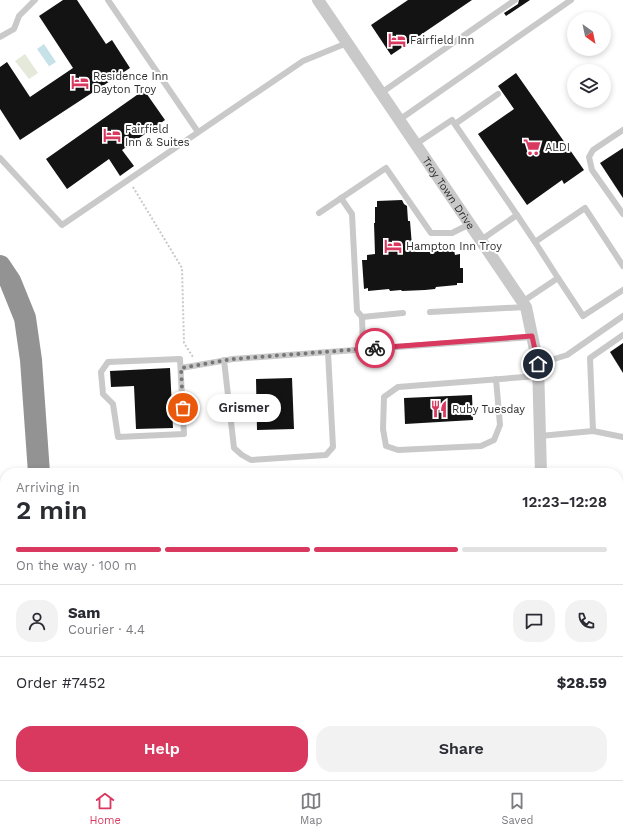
<!DOCTYPE html>
<html lang="en">
<head>
<meta charset="utf-8">
<style>
  :root { --surface:#fff; --page:#f2f2f3; --text:#2b2b33; --muted:#7c7c81; --line:#e1e1e2; --accent:#d9385f }
  body { margin:0; font-family:"Work Sans",sans-serif; background:var(--page); color:var(--text); height:100vh; display:flex; flex-direction:column; font-size:15px; white-space:nowrap }
  * { box-sizing:border-box; margin:0 }
  p { font-size:13px; color:var(--muted) }
  .icon { flex:none; width:22px; height:22px; fill:none; stroke:currentColor; stroke-width:2; stroke-linecap:round; stroke-linejoin:round }
  .map { position:relative; flex:1; overflow:hidden }
  .sheet { position:absolute; left:0px; top:468px; width:623px; height:312px; display:flex; flex-direction:column; background:var(--surface); border-radius:16px 16px 0 0; box-shadow:0 2px 6px #0003 }
  .sheet>* { flex:none }
  .needle { width:26px; rotate:147deg }
  .buttons { position:absolute; left:567px; top:12px; display:grid; gap:8px }
  .buttons a { display:grid; place-items:center; width:44px; height:44px; border-radius:50%; background:var(--surface); box-shadow:0 2px 6px #0003; font-size:20px }
  .pin { position:absolute; display:grid; place-items:center; width:34px; height:34px; color:#fff; margin:-17px; border:2px solid #fff; border-radius:50%; box-shadow:0 1px 4px #0007 }
  .courier { position:absolute; display:grid; place-items:center; width:40px; height:40px; margin:-20px; border:3px solid #d9385f; border-radius:50%; background:#fff; color:#222; box-shadow:0 1px 5px #0007 }
  .bubble { position:absolute; height:28px; border-radius:14px; background:var(--surface); box-shadow:0 2px 6px #0003; font-size:13px; font-weight:600; line-height:28px; text-align:center }
  .summary em { font-style:normal; font-weight:600 }
  .summary div { display:flex; flex-direction:column-reverse }
  .summary { display:flex; align-items:center; justify-content:space-between; height:68px; padding:0 16px }
  h1 { font-size:26px; font-weight:600; line-height:30px }
  .bar { display:grid; grid-template-columns:repeat(4,1fr); gap:6px 4px; align-content:center; height:48px; padding:0 16px }
  .bar i { height:5px; border-radius:3px; background:var(--line) }
  .bar .on { background:var(--accent) }
  .bar p { grid-column:span 4 }
  .line { display:flex; align-items:center; gap:10px; padding:0 16px; border-top:1px solid var(--line) }
  .line div { flex:1 }
  .round { display:grid; place-items:center; flex:none; width:42px; height:42px; border-radius:16px; background:var(--page) }
  .primary-button { display:flex; gap:8px; margin-top:auto; padding:8px 16px }
  .primary-button a { flex:1; height:46px; border-radius:16px; background:var(--accent); color:#fff; font-size:16px; font-weight:600; line-height:46px; text-align:center }
  .primary-button a+a { background:var(--page); color:var(--text) }
  .tab-bar { display:flex; justify-content:space-around; align-items:center; height:56px; border-top:1px solid var(--line); background:var(--surface); font-size:11px; color:var(--muted) }
  .tab-bar a { display:grid; justify-items:center; gap:2px }
  .tab-bar .on { color:var(--accent) }
  .map>svg:first-child { display:block }
</style>
</head>
<body>
<div class="map">
<svg width="623" height="780" viewBox="0 0 623 780">
  <rect width="100%" height="100%" fill="#fff"/>
  <path fill="#e4e9da" d="M25,54l13,19 -9,6 -14,-18z"/>
  <path fill="#c7e1e8" d="M44,44l12,18 -8,5 1,-1 -12,-17z"/>
  <g fill="#131313">
    <path d="M63,0h14l29,44 6,-4 18,28 -110,72 -20,-31v-42l7,-5 23,35 43,-29 -34,-52z"/>
    <path d="M408,0h64l-81,55 -20,-30z"/>
    <path d="M519,0h11l-24,16 -2,-3 14,-9z"/>
    <path d="M516,73l68,97 -20,14 -2,-4 -35,25 -49,-71 36,-25 -16,-23z"/>
    <path d="M144,90l21,30 -43,30 12,16 -14,10 -11,-17 -42,30 -21,-30z"/>
    <path d="M623,148v50l-23,-35z"/>
    <path d="M402,200l2,4 3,2 1,15h2l2,25 8,-1v7l34,-2 1,5 5,-1v14h3v15h-6v2l-21,2 -1,2 -10,1 -23,1 -1,-1 -11,1 -1,-2 -21,2v-3l-4,1 -2,-29h5v-5l8,-1 -1,-31h1v-16h2v-6z"/>
    <path d="M623,343v30l-13,-21z"/>
    <path d="M170,368l3,60 -37,1 -2,-43 -23,1 -1,-16z"/>
    <path d="M292,378l2,51 -37,1 -1,-51z"/>
    <path d="M472,395l1,25 -68,4 -1,-26z"/>
  </g>
  <g fill="none" stroke-linecap="round" stroke-linejoin="round">
    <path stroke="#c9c9c9" stroke-width="2" stroke-dasharray="2 2" stroke-linecap="butt" d="M133,187l49,81 2,75 9,14"/>
    <g stroke="#c9c9c9" stroke-width="6">
      <path d="M108,0l90,132"/>
      <path d="M0,37l14,-8 5,-13 16,-16"/>
      <path d="M381,93l134,-93"/>
      <path d="M399,120l172,-120"/>
      <path d="M455,124l43,-30"/>
      <path d="M623,130l-30,20 -4,7 3,13 31,44"/>
      <path d="M416,144l36,-24 65,95"/>
      <path d="M0,158l62,67 241,-164 44,-18"/>
      <path d="M341,198l11,16 5,97 5,6 1,32"/>
      <path d="M319,213l67,-45 45,65h21l18,-9"/>
      <path d="M481,240l36,-25 18,27 50,-34 38,58"/>
      <path d="M558,278l25,38 40,-26"/>
      <path d="M522,302l36,-24 -23,-36"/>
      <path d="M430,312l96,-5"/>
      <path d="M362,317l41,-4"/>
      <path d="M180,359l4,75 -66,3 -5,-33 -10,-10 -2,-22 7,-10z"/>
      <path d="M224,360l10,88 8,7 9,5 75,-5 7,-8 -5,-95"/>
      <path d="M538,364l29,-9 56,-39"/>
      <path d="M181,368l52,-9 299,-22"/>
      <path d="M496,379l4,46 -6,15 -13,6 -83,4 -12,-4 -3,-17 1,-32 14,-10 140,-11"/>
      <path d="M593,431l-3,-73 33,-23"/>
      <path d="M540,436l53,-5 30,6"/>
      <path d="M618,692h5"/>
      <path d="M193,775v5"/>
      <path d="M339,775v5"/>
      <path d="M104,780l1,-5"/>
      <path d="M109,780l73,-5"/>
    </g>
    <g stroke="#c9c9c9" stroke-width="12">
      <path id="s1" d="M318,0l208,307 12,57 3,109"/>
      <path d="M445,775v5"/>
    </g>
    <g stroke="#a4a4a4" stroke-width="19">
      <path d="M618,518h5"/>
      <path d="M0,551h5"/>
    </g>
    <g stroke="#939393" stroke-width="22">
      <path d="M0,266l10,15 15,37 6,42 8,113"/>
      <path d="M41,775v5"/>
    </g>
  </g>
  <g fill="none" stroke-linecap="round" stroke-linejoin="round">
    <path stroke="#767676" stroke-width="4" stroke-dasharray="0 7.2" d="M183,408l-2,-40 52,-9 142,-11"/>
    <path stroke="#d9385f" stroke-width="5" d="M375,348l157,-12 6,28"/>
  </g>
  <defs>
    <g id="hotel-bare" transform="scale(1.38)"><path d="M-6-4.5h1.5V1H6V5H4.5V3h-9V5H-6ZM-4 0a1.8 1.8 0 1 1 3.6 0ZM.5 0V-2.5h3Q6-2.5 6 0Z" fill="#d9385f" stroke="#fff" stroke-width="2.5" paint-order="stroke"/></g>
    <g id="supermarket-bare" transform="scale(1.38)"><path d="M-6-5.5h2.5l.6 2H6L4.5 2H-2.5L-4.4-4H-6ZM-1.5 3.2a1.3 1.3 0 1 0 .1 0ZM3 3.2a1.3 1.3 0 1 0 .1 0Z" fill="#d9385f" stroke="#fff" stroke-width="2.5" paint-order="stroke"/></g>
    <g id="restaurant-bare" transform="scale(1.38)"><path d="M-5-6h1v4h1v-4h1v4h1v-4h1v5L-1.5 .5V6h-2V.5L-5-1ZM5-6V6H3V1.5H1.5Q1.5-4 5-6Z" fill="#d9385f" stroke="#fff" stroke-width="2.5" paint-order="stroke"/></g>
  </defs>
  <g fill-rule="evenodd">
    <use href="#hotel-bare" x="397" y="40"/>
    <use href="#hotel-bare" x="80" y="82"/>
    <use href="#hotel-bare" x="112" y="135"/>
    <use href="#supermarket-bare" x="532" y="147"/>
    <use href="#hotel-bare" x="393" y="246"/>
    <use href="#restaurant-bare" x="439" y="409"/>
  </g>
  <g text-anchor="middle" dominant-baseline="central" stroke-width="4" stroke-linejoin="round" paint-order="stroke">
    <g font-size="11" fill="#2c2c2c" stroke="#fff" text-anchor="start">
      <text x="410" y="40">Fairfield Inn</text>
      <text x="93" y="76">Residence Inn<tspan x="93" dy="13">Dayton Troy</tspan></text>
      <text x="125" y="129">Fairfield<tspan x="125" dy="13">Inn &amp; Suites</tspan></text>
      <text x="545" y="147">ALDI</text>
      <text x="406" y="246">Hampton Inn Troy</text>
      <text x="452" y="409">Ruby Tuesday</text>
    </g>
    <g font-size="11" fill="#2c2c2c" stroke="#fff">
      <text stroke="none"><textPath href="#s1" startOffset="233">Troy Town Drive</textPath></text>
    </g>
  </g>
</svg>
<div class="buttons">
<a><svg class="needle" viewBox="-14 -14 28 28"><path d="M0-13l5 13h-10z" fill="#e53935"/><path d="M0 13l5-13h-10z" fill="#7c7c81"/></svg></a>
<a><svg class="icon" aria-label="layers" viewBox="0 0 24 24"><path d="M12 4l9 5-9 5-9-5zM3 14l9 5 9-5"/></svg></a>
</div>
<div class="pin" style="left:183px;top:408px;background:#ea580c"><svg class="icon" aria-label="bag" viewBox="0 0 24 24"><path d="M5 8h14l-1 12H6zM9 8a3 3 0 0 1 6 0"/></svg></div>
<div class="pin" style="left:538px;top:364px;background:#1f2937"><svg class="icon" aria-label="home" viewBox="0 0 24 24"><path d="M3 11l9-7 9 7M6 9v11h12V9"/></svg></div>
<div class="courier" style="left:375px;top:348px"><svg class="icon" aria-label="bike" viewBox="0 0 24 24"><circle cx="6" cy="16" r="4"/><circle cx="18" cy="16" r="4"/><path d="M6 16l4-8h5l3 8M10 8l3 8H6M13 5h3"/></svg></div>
<div class="bubble" style="left:207px;top:394px;width:74px">Grismer</div>
<section class="sheet">
<div class="summary"><div><h1>2 min</h1><p>Arriving in</p></div><em>12:23–12:28</em></div>
<div class="bar"><i class="on"></i><i class="on"></i><i class="on"></i><i></i><p>On the way · 100 m</p></div>
<div class="line" style="height:72px"><a class="round"><svg class="icon" aria-label="person" viewBox="0 0 24 24"><circle cx="12" cy="8" r="4"/><path d="M4 21q1-7 8-7t8 7"/></svg></a><div><b>Sam</b><p>Courier · 4.4</p></div><a class="round"><svg class="icon" aria-label="chat" viewBox="0 0 24 24"><path d="M4 5h16v11H9l-5 4z"/></svg></a><a class="round"><svg class="icon" aria-label="phone" viewBox="0 0 24 24"><path d="M5 4h4l2 5-3 2q2 4 5 5l2-3 5 2v4C11 20 4 13 5 4z"/></svg></a></div>
<div class="line" style="height:52px"><div>Order #7452</div><b>$28.59</b></div>
<div class="primary-button"><a>Help</a><a>Share</a></div>
</section>
</div>
<nav class="tab-bar">
<a class="on"><svg class="icon" aria-label="home" viewBox="0 0 24 24"><path d="M3 11l9-7 9 7M6 9v11h12V9"/></svg>Home</a>
<a><svg class="icon" aria-label="map" viewBox="0 0 24 24"><path d="M3 6l6-2 6 2 6-2v14l-6 2-6-2-6 2zM9 4v14M15 6v14"/></svg>Map</a>
<a><svg class="icon" aria-label="saved" viewBox="0 0 24 24"><path d="M7 4h10v16l-5-4-5 4z"/></svg>Saved</a>
</nav>
</body>
</html>
